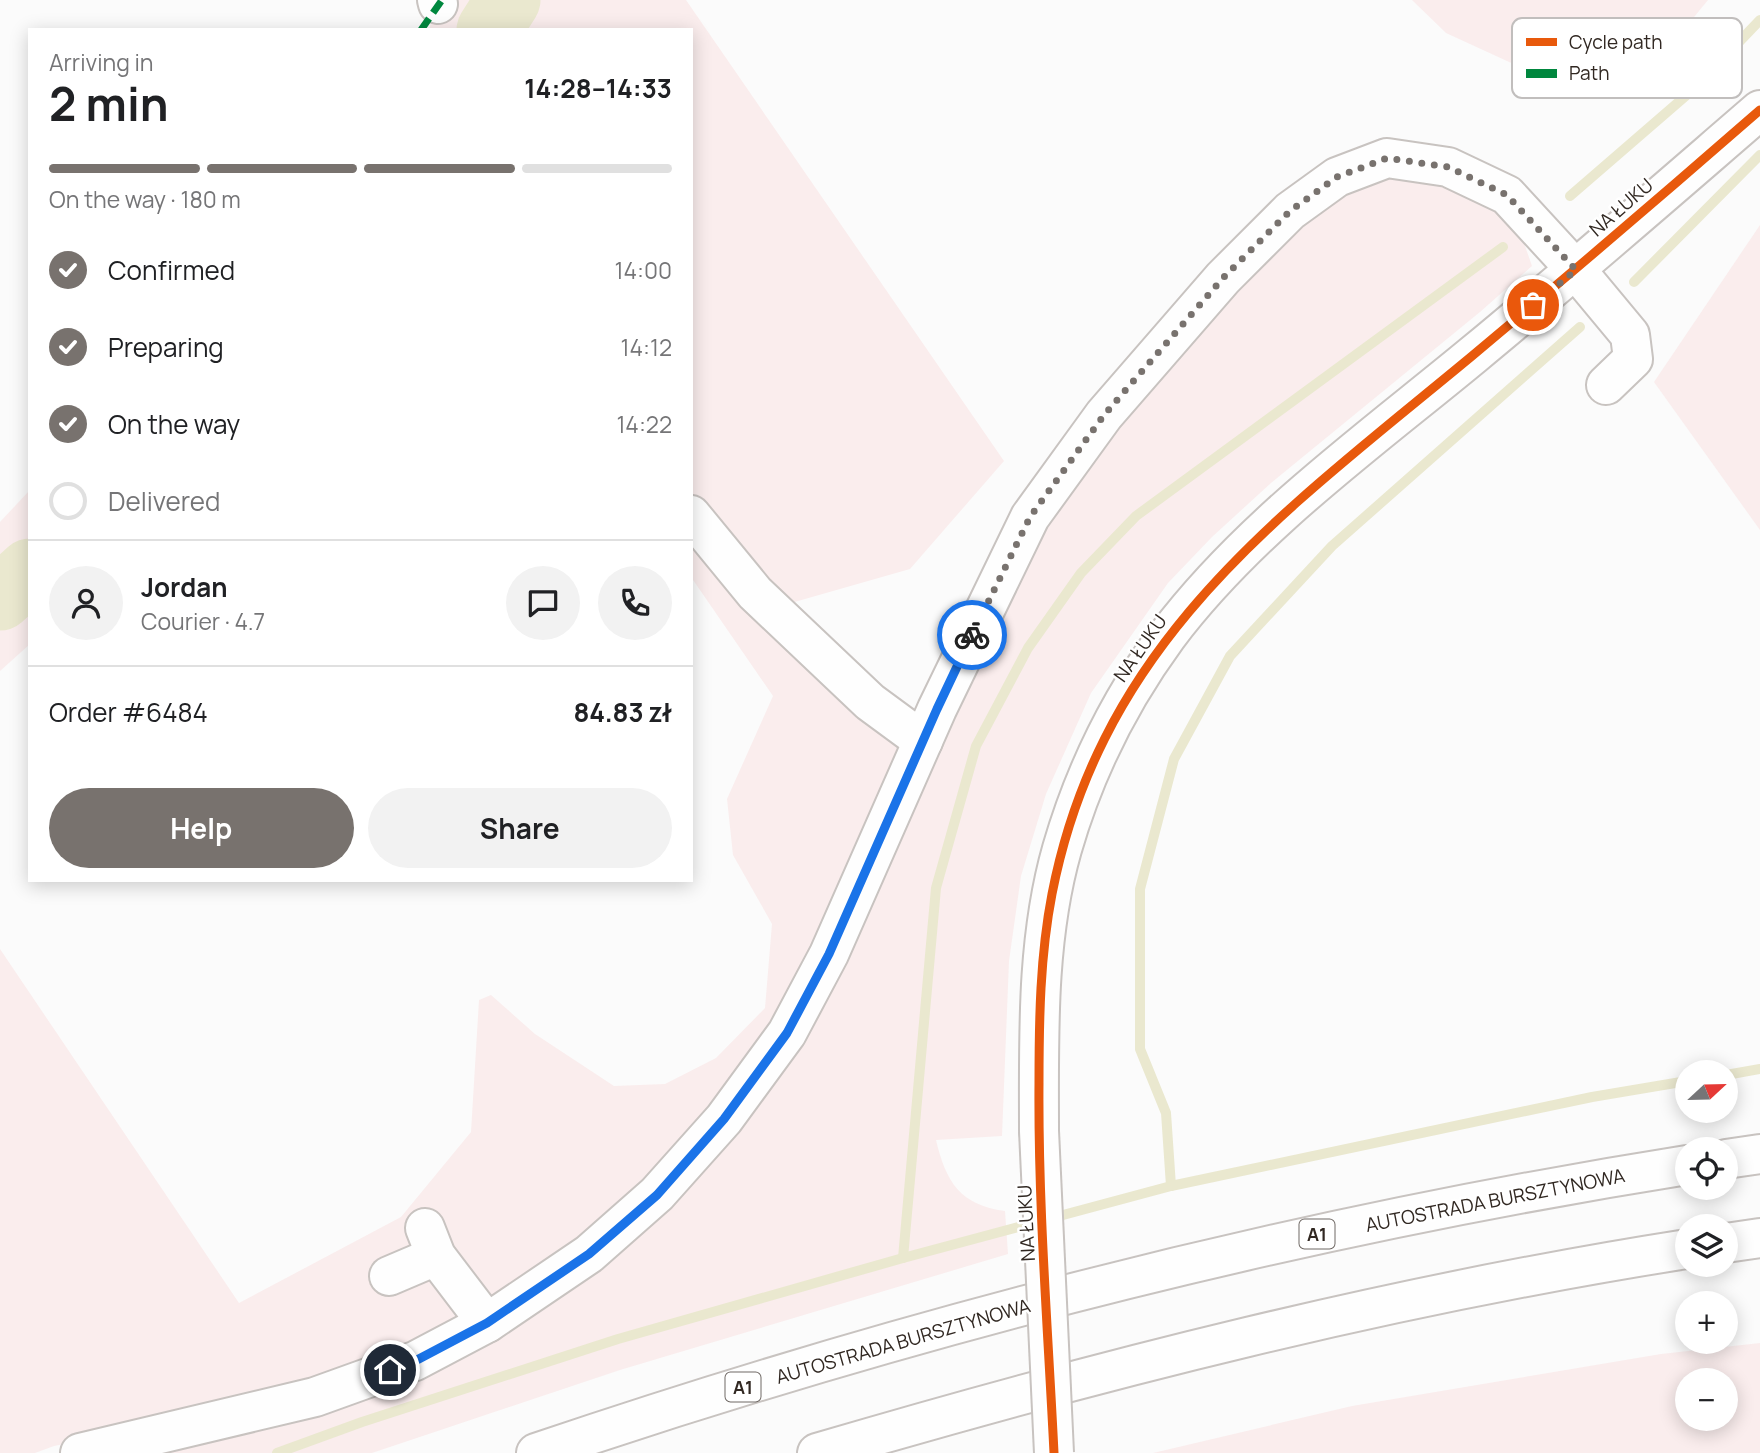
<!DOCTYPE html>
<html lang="en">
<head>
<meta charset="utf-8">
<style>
  :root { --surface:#fff; --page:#f2f2f2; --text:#202124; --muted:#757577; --line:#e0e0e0; --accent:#78726e }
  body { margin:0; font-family:Manrope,sans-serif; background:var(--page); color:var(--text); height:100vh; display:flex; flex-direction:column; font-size:26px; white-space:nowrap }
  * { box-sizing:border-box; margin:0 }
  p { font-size:23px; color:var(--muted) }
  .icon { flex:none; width:38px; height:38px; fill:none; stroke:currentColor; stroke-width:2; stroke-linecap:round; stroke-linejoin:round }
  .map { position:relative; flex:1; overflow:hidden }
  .panel { position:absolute; left:28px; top:28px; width:665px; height:854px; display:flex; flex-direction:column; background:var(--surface); border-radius:0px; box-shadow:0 4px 18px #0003 }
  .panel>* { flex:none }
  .needle { width:46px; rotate:68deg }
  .buttons { position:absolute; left:1675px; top:1060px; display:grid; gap:14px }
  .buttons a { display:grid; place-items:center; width:63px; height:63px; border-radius:50%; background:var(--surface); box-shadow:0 4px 18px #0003; font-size:35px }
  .pin { position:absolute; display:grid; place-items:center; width:60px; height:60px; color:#fff; margin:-30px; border:4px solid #fff; border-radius:50%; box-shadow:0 2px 7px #0007 }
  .courier { position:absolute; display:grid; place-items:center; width:70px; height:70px; margin:-35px; border:5px solid #1a73e8; border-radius:50%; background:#fff; color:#222; box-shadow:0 2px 9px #0007 }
  .summary em { font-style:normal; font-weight:700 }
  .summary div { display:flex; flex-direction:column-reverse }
  .summary { display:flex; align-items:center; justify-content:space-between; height:119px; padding:0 21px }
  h1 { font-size:46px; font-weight:700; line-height:52px }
  .bar { display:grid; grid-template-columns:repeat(4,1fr); gap:10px 7px; align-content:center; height:84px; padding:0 21px }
  .bar i { height:9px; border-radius:5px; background:var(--line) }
  .bar .selected { background:var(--accent) }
  .bar p { grid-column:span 4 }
  .line { display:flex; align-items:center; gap:18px; padding:0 21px; border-top:2px solid var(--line) }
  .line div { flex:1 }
  .round { display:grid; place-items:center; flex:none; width:74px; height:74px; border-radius:37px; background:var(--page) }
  ol { padding:0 21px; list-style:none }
  li { display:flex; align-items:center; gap:21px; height:77px }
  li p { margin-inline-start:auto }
  li .icon { padding:7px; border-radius:50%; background:var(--accent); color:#fff; stroke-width:4 }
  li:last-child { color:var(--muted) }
  li i { width:38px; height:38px; border:4px solid var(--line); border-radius:50% }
  .cta { display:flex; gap:14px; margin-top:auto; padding:14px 21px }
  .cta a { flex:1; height:80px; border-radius:42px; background:var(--accent); color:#fff; font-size:28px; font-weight:700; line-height:80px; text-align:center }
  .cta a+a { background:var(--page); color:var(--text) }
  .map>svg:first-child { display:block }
</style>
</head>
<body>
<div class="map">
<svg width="1760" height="1453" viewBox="0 0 1760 1453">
  <rect width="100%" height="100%" fill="#fbfbfb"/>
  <g fill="#faeded" fill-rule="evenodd">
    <path d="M437,0h249l318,461 -94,108 -147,42 139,140 -5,31 -145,287 -148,162 -161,104 -228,79 -161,32 -19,7h-35v-504l239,354 162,-86 70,-85 8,-132 12,-5 44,39 79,52 51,-2 51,-26 49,-50 7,-84 -39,-69 -6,-56 46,-103 -82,-119v-547h-262z"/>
    <path d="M1412,0h296l-36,44 -47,23 -90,7 -89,-41z"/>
    <path d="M1401,169l81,23 47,45 -5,6 8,23 -52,46 -209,171 -59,54 -44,46 -77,110 -45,101 -25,82 -12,85 -7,175 -66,4c10,42 24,65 69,71l3,43 -388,116 -248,83h-248l417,-154 233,-229 263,-544 216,-263 85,-71z"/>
    <path d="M1760,225v305l-106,-148z"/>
    <path d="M30,490v154l-30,27v-149z"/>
    <path d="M1760,1343v110h-607l199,-47 309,-52zM1687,1381h39v38h-39z"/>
  </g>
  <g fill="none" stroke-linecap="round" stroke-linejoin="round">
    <g stroke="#eae8cf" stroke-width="10">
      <path d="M1570,196l126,-109 64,-67"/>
      <path d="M1634,282l126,-127"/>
      <path d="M1726,1075l34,-6"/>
      <path d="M1171,1186l-5,-73 -26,-64v-160l34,-130 56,-103 102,-110 248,-219"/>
      <path d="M903,1258l33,-370 40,-142 52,-98 53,-75 55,-57 367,-269"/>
      <path d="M277,1453l85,-31 256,-83 285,-81 268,-72 421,-89 95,-16"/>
    </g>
    <g stroke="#eae8cf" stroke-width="65">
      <path d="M489,30l19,-30"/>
      <path d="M0,598l30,-27"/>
    </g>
    <g stroke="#c8c3c0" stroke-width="42">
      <g id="minor">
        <path d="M437,0l1,4"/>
        <path d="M691,515l64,78 115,109 53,39"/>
        <path d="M1039,1131c0,-94 -3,-191 23,-282 22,-76 58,-149 105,-213 82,-109 202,-195 306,-281 97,-80 192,-163 287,-245"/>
        <path d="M425,1228l11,28 51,67"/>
        <path d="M389,1276l47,-20"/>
        <path d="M80,1453l235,-56 100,-36 72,-38 102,-69 68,-60 67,-75 63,-86 42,-79 108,-245 93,-192 74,-102 119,-137 67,-67 47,-34 50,-19 61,9 59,28 69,75 54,65 3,24 -27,26"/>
      </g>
    </g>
    <g stroke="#c8c3c0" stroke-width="42">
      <g id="highway">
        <path d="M1726,1159l34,-5"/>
        <path d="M1726,1243l34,-5"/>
        <path d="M536,1453c375,-127 760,-226 1151,-288"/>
        <path d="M817,1453c285,-84 576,-158 870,-204"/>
      </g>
    </g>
    <use href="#minor" stroke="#fefefe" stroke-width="38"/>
    <use href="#highway" stroke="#fefefe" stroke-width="38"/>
    <g stroke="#c8c3c0" stroke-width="42" stroke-linecap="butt">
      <path id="minor-bridge" d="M1039,1131l15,322"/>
    </g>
    <use href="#minor-bridge" stroke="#fefefe" stroke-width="38"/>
    <path stroke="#00873e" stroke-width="7" stroke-dasharray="14 7" stroke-linecap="butt" d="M421,30l21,-30"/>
    <g stroke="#fff" stroke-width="13">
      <path id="cycleway" d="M1054,1453c-6,-123 -16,-247 -15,-370 0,-63 1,-127 13,-189 50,-256 232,-382 420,-538 97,-81 193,-163 288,-246"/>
    </g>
    <use href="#cycleway" stroke="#e8590c" stroke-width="9"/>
  </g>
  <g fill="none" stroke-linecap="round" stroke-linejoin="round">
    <path stroke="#78726e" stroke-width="7" stroke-dasharray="0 12.6" d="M972,635l58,-118 74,-102 119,-137 67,-67 47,-34 50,-19 61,9 59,28 69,75 -43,35"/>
    <path stroke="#1a73e8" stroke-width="9" d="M390,1370l25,-9 72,-38 102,-69 68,-59 67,-76 63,-86 42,-79 108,-245 35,-74"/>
  </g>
  <g text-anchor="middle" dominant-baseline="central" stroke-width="5" stroke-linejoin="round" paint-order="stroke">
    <g fill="#fff" stroke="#6f6864" stroke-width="2">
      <rect x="1299.5" y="1219.5" width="35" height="29" rx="5"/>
      <rect x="725.5" y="1372.5" width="35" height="29" rx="5"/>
    </g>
    <g font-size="18" font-weight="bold" fill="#312822">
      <text x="1317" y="1234">A1</text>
      <text x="743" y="1387">A1</text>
    </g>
    <g font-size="19" fill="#312822" stroke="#fff">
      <text transform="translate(1621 207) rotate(-41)">NA ŁUKU</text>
      <text transform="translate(1140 648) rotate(-55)">NA ŁUKU</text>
      <text transform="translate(1495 1200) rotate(-11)">AUTOSTRADA BURSZTYNOWA</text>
      <text transform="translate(1026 1223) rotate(-93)">NA ŁUKU</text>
      <text transform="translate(903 1341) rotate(-16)">AUTOSTRADA BURSZTYNOWA</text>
    </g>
  </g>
  <rect x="1512" y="18" width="230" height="80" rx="10" fill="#fff" stroke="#c1bebd" stroke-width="2"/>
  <rect x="1526" y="38" width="31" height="8" fill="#e8590c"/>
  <rect x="1526" y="69" width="31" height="9" fill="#00873e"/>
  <g font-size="19" fill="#312822">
    <text x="1569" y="49">Cycle path</text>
    <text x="1569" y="80">Path</text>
  </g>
</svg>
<div class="buttons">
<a><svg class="needle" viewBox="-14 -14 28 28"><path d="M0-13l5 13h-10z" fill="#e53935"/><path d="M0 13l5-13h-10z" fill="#757577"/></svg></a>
<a><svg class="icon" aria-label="locate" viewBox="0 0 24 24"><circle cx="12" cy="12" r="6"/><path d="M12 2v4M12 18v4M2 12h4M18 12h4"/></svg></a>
<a><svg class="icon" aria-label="layers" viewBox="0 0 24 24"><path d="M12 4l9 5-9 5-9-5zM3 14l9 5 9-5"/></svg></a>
<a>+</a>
<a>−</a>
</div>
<div class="pin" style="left:1533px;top:305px;background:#ea580c"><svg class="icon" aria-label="bag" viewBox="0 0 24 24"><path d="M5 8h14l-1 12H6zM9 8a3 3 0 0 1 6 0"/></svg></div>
<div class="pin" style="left:390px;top:1370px;background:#1f2937"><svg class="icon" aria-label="home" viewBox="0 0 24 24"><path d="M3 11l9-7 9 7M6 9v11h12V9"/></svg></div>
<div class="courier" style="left:972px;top:635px"><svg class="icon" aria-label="bike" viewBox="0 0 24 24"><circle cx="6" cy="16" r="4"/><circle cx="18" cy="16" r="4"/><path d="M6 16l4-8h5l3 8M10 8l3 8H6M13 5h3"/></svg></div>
<section class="panel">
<div class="summary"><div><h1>2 min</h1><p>Arriving in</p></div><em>14:28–14:33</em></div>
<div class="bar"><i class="selected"></i><i class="selected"></i><i class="selected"></i><i></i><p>On the way · 180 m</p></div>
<ol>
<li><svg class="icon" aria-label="check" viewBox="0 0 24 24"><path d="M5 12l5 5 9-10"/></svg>Confirmed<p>14:00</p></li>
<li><svg class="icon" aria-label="check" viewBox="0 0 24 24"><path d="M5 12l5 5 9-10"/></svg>Preparing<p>14:12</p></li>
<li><svg class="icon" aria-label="check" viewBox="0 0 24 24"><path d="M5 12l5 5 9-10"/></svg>On the way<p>14:22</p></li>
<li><i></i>Delivered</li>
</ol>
<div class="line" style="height:126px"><a class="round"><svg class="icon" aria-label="person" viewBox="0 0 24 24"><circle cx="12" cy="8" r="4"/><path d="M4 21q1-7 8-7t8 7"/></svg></a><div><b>Jordan</b><p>Courier · 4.7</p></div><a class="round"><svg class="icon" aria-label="chat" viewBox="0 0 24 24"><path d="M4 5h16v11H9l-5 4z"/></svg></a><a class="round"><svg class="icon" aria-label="phone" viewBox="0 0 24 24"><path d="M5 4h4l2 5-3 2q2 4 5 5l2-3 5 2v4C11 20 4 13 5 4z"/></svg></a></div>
<div class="line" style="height:91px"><div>Order #6484</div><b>84.83 zł</b></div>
<div class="cta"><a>Help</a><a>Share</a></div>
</section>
</div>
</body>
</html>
